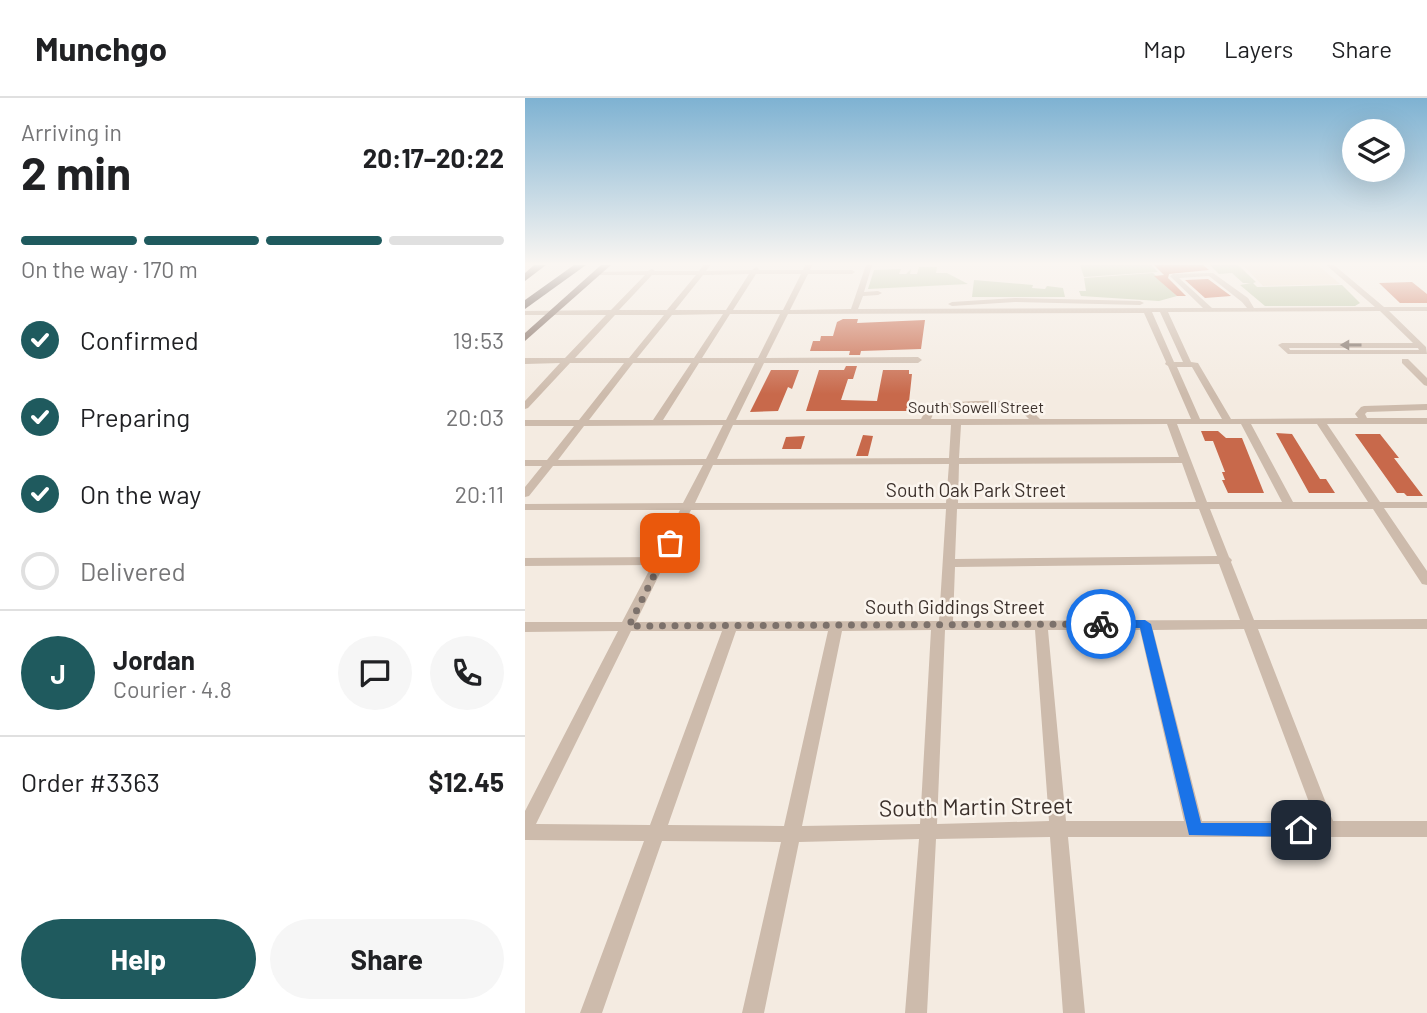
<!DOCTYPE html>
<html lang="en">
<head>
<meta charset="utf-8">
<style>
  :root { --surface:#fff; --page:#f6f6f6; --text:#202124; --muted:#757577; --line:#e0e0e0; --accent:#1f5a5e }
  body { margin:0; font-family:Barlow,sans-serif; background:var(--page); color:var(--text); height:100vh; display:flex; flex-direction:column; font-size:26px; white-space:nowrap }
  * { box-sizing:border-box; margin:0 }
  p { font-size:23px; color:var(--muted) }
  .icon { flex:none; width:38px; height:38px; fill:none; stroke:currentColor; stroke-width:2; stroke-linecap:round; stroke-linejoin:round }
  .map { position:relative; flex:1; overflow:hidden }
  .side { display:flex; flex-direction:column; background:var(--surface); width:525px }
  .side>* { flex:none }
  .tools { position:absolute; left:817px; top:21px; display:grid; gap:14px }
  .tools a { display:grid; place-items:center; width:63px; height:63px; border-radius:50%; background:var(--surface); box-shadow:0 7px 28px #0002; font-size:35px }
  .pin { position:absolute; display:grid; place-items:center; width:60px; height:60px; color:#fff; margin:-30px; border-radius:14px; box-shadow:0 4px 10px #0006 }
  .courier { position:absolute; display:grid; place-items:center; width:70px; height:70px; margin:-35px; border:5px solid #1a73e8; border-radius:50%; background:#fff; color:#222; box-shadow:0 2px 9px #0007 }
  .headline em { font-style:normal; font-weight:700 }
  .headline div { display:flex; flex-direction:column-reverse }
  .headline { display:flex; align-items:center; justify-content:space-between; height:119px; padding:0 21px }
  h1 { font-size:46px; font-weight:700; line-height:52px }
  .bar { display:grid; grid-template-columns:repeat(4,1fr); gap:10px 7px; align-content:center; height:84px; padding:0 21px }
  .bar i { height:9px; border-radius:5px; background:var(--line) }
  .bar .on { background:var(--accent) }
  .bar p { grid-column:span 4 }
  .line { display:flex; align-items:center; gap:18px; padding:0 21px; border-top:2px solid var(--line) }
  .line div { flex:1 }
  .round { display:grid; place-items:center; flex:none; width:74px; height:74px; border-radius:37px; background:var(--page) }
  ol { padding:0 21px; list-style:none }
  li { display:flex; align-items:center; gap:21px; height:77px }
  li p { margin-inline-start:auto }
  li .icon { padding:7px; border-radius:50%; background:var(--accent); color:#fff; stroke-width:4 }
  li:last-child { color:var(--muted) }
  li i { width:38px; height:38px; border:4px solid var(--line); border-radius:50% }
  .action { display:flex; gap:14px; margin-top:auto; padding:14px 21px }
  .action a { flex:1; height:80px; border-radius:42px; background:var(--accent); color:#fff; font-size:28px; font-weight:700; line-height:80px; text-align:center }
  .action a+a { background:var(--page); color:var(--text) }
  header { display:flex; align-items:center; gap:42px; box-sizing:border-box; height:98px; padding:0 35px; background:var(--surface); border-bottom:2px solid var(--line) }
  header strong { font-size:33px }
  nav { display:flex; gap:38px; margin-inline-start:auto; font-size:24px }
  main { display:flex; flex:1; min-height:0 }
  .map>svg:first-child { display:block }
</style>
</head>
<body>
<header>
<strong>Munchgo</strong>
<nav><a>Map</a><a>Layers</a><a>Share</a></nav>
</header>
<main>
<section class="side">
<div class="headline"><div><h1>2 min</h1><p>Arriving in</p></div><em>20:17–20:22</em></div>
<div class="bar"><i class="on"></i><i class="on"></i><i class="on"></i><i></i><p>On the way · 170 m</p></div>
<ol>
<li><svg class="icon" aria-label="check" viewBox="0 0 24 24"><path d="M5 12l5 5 9-10"/></svg>Confirmed<p>19:53</p></li>
<li><svg class="icon" aria-label="check" viewBox="0 0 24 24"><path d="M5 12l5 5 9-10"/></svg>Preparing<p>20:03</p></li>
<li><svg class="icon" aria-label="check" viewBox="0 0 24 24"><path d="M5 12l5 5 9-10"/></svg>On the way<p>20:11</p></li>
<li><i></i>Delivered</li>
</ol>
<div class="line" style="height:126px"><b class="round" style="background:var(--accent);color:#fff">J</b><div><b>Jordan</b><p>Courier · 4.8</p></div><a class="round"><svg class="icon" aria-label="chat" viewBox="0 0 24 24"><path d="M4 5h16v11H9l-5 4z"/></svg></a><a class="round"><svg class="icon" aria-label="phone" viewBox="0 0 24 24"><path d="M5 4h4l2 5-3 2q2 4 5 5l2-3 5 2v4C11 20 4 13 5 4z"/></svg></a></div>
<div class="line" style="height:91px"><div>Order #3363</div><b>$12.45</b></div>
<div class="action"><a>Help</a><a>Share</a></div>
</section>
<div class="map">
<svg width="902" height="915" viewBox="0 0 902 915">
  <rect width="100%" height="100%" fill="#f4ebe1"/>
  <g fill="#b8c4a0">
    <path d="M555,167h71l7,7 -74,5z"/>
    <path d="M685,167h28l18,17 -3,1 4,4 85,-2 18,18 -5,3h-90l-25,-21 11,-2h-8l-11,-10 -13,1z"/>
    <path d="M394,169h18l-1,6h11l21,11 -100,5 6,-19 27,-1 -2,5h7l5,-5 -1,5h7z"/>
    <path d="M628,175l24,23 -18,5 -78,-5 -2,-5h7l-2,-13z"/>
    <path d="M449,182l59,5 -1,3 13,1 2,-3 16,2 2,9h-93z"/>
  </g>
  <path fill="#ecdcc8" d="M718,167h75l22,19 -77,2z"/>
  <g fill="#c8694b">
    <path d="M629,167h49l6,5 -40,4 -1,4 18,18h-9l-23,-20 10,-1z"/>
    <path d="M683,181l23,17 -26,2 -20,-18z"/>
    <path d="M887,184l15,12v9h-27l-21,-20z"/>
    <path d="M318,221h15l-1,4 68,-3 -4,29 -60,2 -1,4h-11l1,-4h-40l3,-10h7l1,-5h12l4,-14z"/>
    <path d="M321,268h11l-4,13h-5l-7,21 36,1 6,-31h26v4h3l-4,37h-102l13,-41h25z"/>
    <path d="M246,272h28l-7,19 -4,-2 -10,24 -28,1z"/>
    <path d="M676,333h17l8,7h16l22,55h-36l-6,-13h3l-3,-8h3l-12,-31h-8z"/>
    <path d="M751,335l16,1 28,45h6l9,14h-26z"/>
    <path d="M830,336h25l19,24h-5l29,38h-16l-3,-3h-7z"/>
    <path d="M338,337l10,1 -5,20h-12z"/>
    <path d="M280,338l-4,13h-19l4,-12z"/>
  </g>
  <g fill="none" stroke-linecap="round" stroke-linejoin="round">
    <g fill="#cdbbac" fill-rule="evenodd">
      <path d="M178,167h7l-4,6 46,-1 4,-3 2,1 1,2h44l2,-5h7l-2,5h42l3,2 -3,2h-44l-18,36 61,-1 15,-44h6l-8,27 14,-1 4,2 -4,2 -15,1 -5,13 345,-1 -33,-32 3,-2 40,-1 35,25 6,10 121,-1 -49,-42h8l50,42h43v4h-38l37,36 1,7h-139l-10,-9 4,-2h131l-33,-32 -212,1 23,50 7,1 33,56 127,-1 -3,-4 6,-7 3,-1 63,-2v6l-60,2 -2,2 2,4h60v6h-100l53,78h47v6h-43l43,63v14l-5,-1 -49,-75h-163l19,48 3,3 -1,2 23,58 173,-1v10h-169l75,192h94v16h-359l17,176h-22l-13,-176 -114,2 -9,174h-22l14,-174 -120,3 -35,171h-22l39,-171 -119,-1 -60,172h-22l64,-172 -119,-1v-29l93,-180 -93,1v-10h97l30,-57 -127,1v-8l131,-1 24,-47h-155v-6l158,-1 20,-38 -150,1 -24,30 -4,1v-10l17,-21h-17v-6h22l27,-34h-49v-6h54l45,-57h-54l-42,45 -3,1v-8l35,-38 -35,1v-6h40l41,-43h-81v-4l86,-1 34,-35h-46l-2,-1v-2l51,-1 4,-2 3,2h44zM224,176l-23,36h-51l28,-35zM231,176h45l-18,36h-50zM127,177h44l-29,35h-48zM684,178l33,26 5,6h-35l-33,-30zM627,214h8l23,50h-9zM619,215l22,49 -1,2 3,2 23,53h-151c-5,-5 -11,-12 -17,-15 -15,-6 -81,-3 -96,4l-6,11 -185,1 28,-57h154l4,-3 -4,-3 -152,1 22,-44zM198,216l-29,44h-57l35,-43zM205,216h50l-22,44h-56zM90,217h49l-35,43h-54zM764,250h129l1,2h-129zM108,265h58l-38,57h-64zM174,265h56l-29,57h-63zM652,269h15l30,52h-22zM486,309l8,2 10,10h-98l3,-7 7,-3zM642,326l12,33 -220,1 2,-33zM652,326h64l41,78h-75zM726,326h66l51,78h-75zM198,327l-17,34 -148,1 26,-34zM208,327h218l-2,33 -232,1zM657,365l14,39 -238,1 1,-39zM424,366l-3,39h-251l18,-38zM421,411l-7,112 -303,1 55,-112zM432,411h242l18,47 -262,3zM694,466l21,56 -287,1 2,-54zM719,531l72,192h-114l-49,-191zM406,532l-11,194 -118,2 40,-195zM420,532h90l14,191 -112,3zM523,532h92l44,191h-118zM106,533h91l-72,194 -114,-1zM211,533h92l-44,195 -116,-1z"/>
      <path d="M490,200l125,3 4,2 -4,2 -125,-3 -63,4 -4,-2 4,-2z"/>
      <path d="M877,261h6l19,19v8l-3,-1 -22,-22z"/>
    </g>
    <path fill="#7d675c" fill-rule="evenodd" d="M76,167h10l-86,76v-8z"/>
    <g fill="#5c4a42" fill-rule="evenodd">
      <path d="M9,167h12l-21,16v-8z"/>
      <path d="M49,167h12l-61,44v-9z"/>
    </g>
  </g>
  <defs><path id="oneway-solid" d="M-6-.8H1V-3.2L6.5 0L1 3.2V.8H-6Z" transform="scale(1.75)"/></defs>
  <use fill="#7d6f65" href="#oneway-solid" transform="translate(826 247) rotate(180)"/>
  <linearGradient id="sky" x2="0" y2="1"><stop stop-color="#7eb2d2"/><stop offset="0.56" stop-color="#faf6f2"/><stop offset="1" stop-color="#faf6f2" stop-opacity="0"/></linearGradient>
  <rect width="902" height="296" fill="url(#sky)"/>
  <path fill="#1a73e8" d="M576,522h44l6,4 50,199h100l6,2 3,5 -3,5 -6,2 -112,-2 -49,-207h-43l-2,-4z"/>
  <g fill="none" stroke-linecap="round" stroke-linejoin="round">
    <path stroke="#7c716b" stroke-width="7" stroke-dasharray="0 12.6" d="M145,445l-41,83 472,-2"/>
  </g>
  <g text-anchor="middle" dominant-baseline="central" stroke-width="5" stroke-linejoin="round" paint-order="stroke">
    <g font-size="16" fill="#3b302b" stroke="#fbf5ee">
      <text x="451" y="308">South Sowell Street</text>
    </g>
    <g font-size="19" fill="#3b302b" stroke="#fbf5ee">
      <text x="451" y="391">South Oak Park Street</text>
      <text x="430" y="508">South Giddings Street</text>
    </g>
    <g font-size="23" fill="#3b302b" stroke="#fbf5ee">
      <text transform="translate(451 708) rotate(-1)">South Martin Street</text>
    </g>
  </g>
</svg>
<div class="tools">
<a><svg class="icon" aria-label="layers" viewBox="0 0 24 24"><path d="M12 4l9 5-9 5-9-5zM3 14l9 5 9-5"/></svg></a>
</div>
<div class="pin" style="left:145px;top:445px;background:#ea580c"><svg class="icon" aria-label="bag" viewBox="0 0 24 24"><path d="M5 8h14l-1 12H6zM9 8a3 3 0 0 1 6 0"/></svg></div>
<div class="pin" style="left:776px;top:732px;background:#1f2937"><svg class="icon" aria-label="home" viewBox="0 0 24 24"><path d="M3 11l9-7 9 7M6 9v11h12V9"/></svg></div>
<div class="courier" style="left:576px;top:526px"><svg class="icon" aria-label="bike" viewBox="0 0 24 24"><circle cx="6" cy="16" r="4"/><circle cx="18" cy="16" r="4"/><path d="M6 16l4-8h5l3 8M10 8l3 8H6M13 5h3"/></svg></div>
</div>
</main>
</body>
</html>
